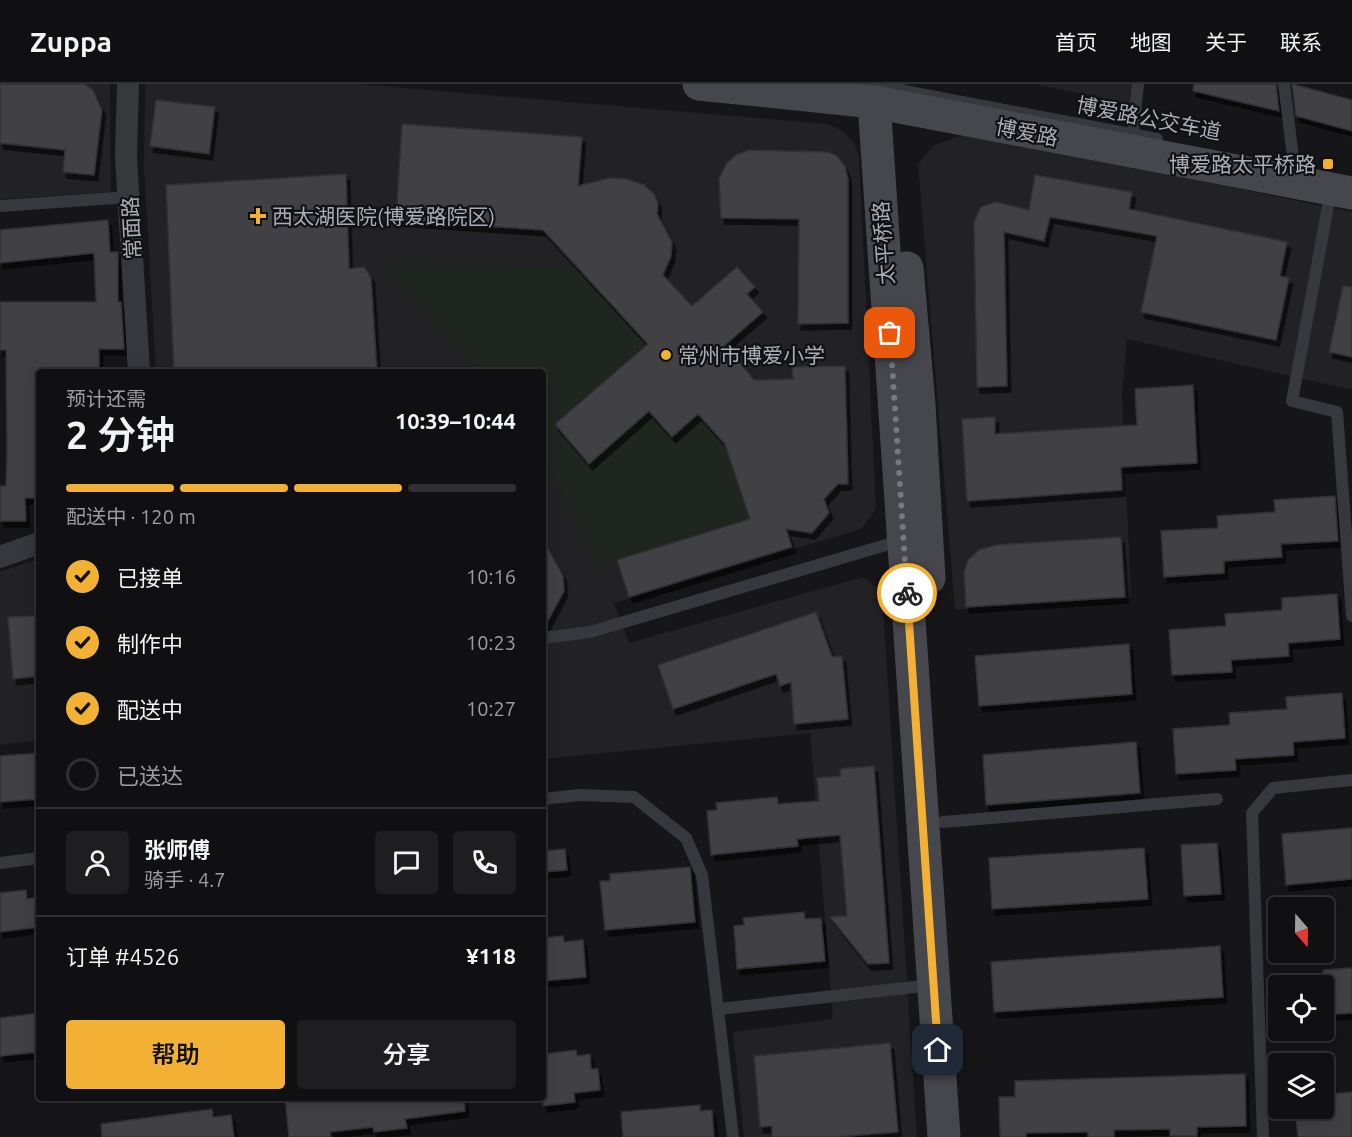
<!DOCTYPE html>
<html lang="zh">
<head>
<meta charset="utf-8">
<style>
  :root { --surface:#101012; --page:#1e1e20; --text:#f1f3f6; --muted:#9c9d9f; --line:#303032; --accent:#f2b134 }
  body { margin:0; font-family:Ubuntu,"Noto Sans SC",sans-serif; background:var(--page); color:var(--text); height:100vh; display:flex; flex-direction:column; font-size:22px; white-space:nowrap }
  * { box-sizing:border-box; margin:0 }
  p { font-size:20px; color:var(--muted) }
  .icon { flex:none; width:33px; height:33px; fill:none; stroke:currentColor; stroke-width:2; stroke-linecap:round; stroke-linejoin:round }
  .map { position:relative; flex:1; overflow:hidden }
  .panel { position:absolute; left:36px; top:285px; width:510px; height:732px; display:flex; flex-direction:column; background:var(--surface); border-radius:6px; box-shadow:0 3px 15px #0003,0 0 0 2px var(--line) }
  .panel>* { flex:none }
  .needle { width:39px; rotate:160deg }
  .tools { position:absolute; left:1268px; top:813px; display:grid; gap:12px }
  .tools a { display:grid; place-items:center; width:66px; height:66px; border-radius:6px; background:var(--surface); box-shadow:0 3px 15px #0003,0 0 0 2px var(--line); font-size:30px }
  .pin { position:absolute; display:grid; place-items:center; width:51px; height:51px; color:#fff; margin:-26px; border-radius:12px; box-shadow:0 3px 9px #0006 }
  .courier { position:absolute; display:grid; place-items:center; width:60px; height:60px; margin:-30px; border:4px solid #f2b134; border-radius:50%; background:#fff; color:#222; box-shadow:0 2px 8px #0007 }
  .headline em { font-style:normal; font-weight:600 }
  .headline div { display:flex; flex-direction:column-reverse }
  .headline { display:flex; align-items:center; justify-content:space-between; height:102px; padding:0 30px }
  h1 { font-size:39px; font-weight:600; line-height:45px }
  .bar { display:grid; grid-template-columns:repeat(4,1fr); gap:9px 6px; align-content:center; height:72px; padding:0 30px }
  .bar i { height:8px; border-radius:4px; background:var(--line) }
  .bar .active { background:var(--accent) }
  .bar p { grid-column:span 4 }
  .line { display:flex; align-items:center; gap:15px; padding:0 30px; border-top:2px solid var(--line) }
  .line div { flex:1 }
  .round { display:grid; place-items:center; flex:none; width:63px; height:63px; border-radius:6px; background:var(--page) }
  ol { padding:0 30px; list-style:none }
  li { display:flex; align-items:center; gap:18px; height:66px }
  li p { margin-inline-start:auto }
  li .icon { padding:6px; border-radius:50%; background:var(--accent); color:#111; stroke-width:4 }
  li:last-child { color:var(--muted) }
  li i { width:33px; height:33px; border:3px solid var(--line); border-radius:50% }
  .cta { display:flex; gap:12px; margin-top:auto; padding:12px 30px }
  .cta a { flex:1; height:69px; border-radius:6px; background:var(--accent); color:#111; font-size:24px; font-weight:600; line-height:69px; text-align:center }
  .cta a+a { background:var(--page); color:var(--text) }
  header { display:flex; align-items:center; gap:36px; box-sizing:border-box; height:84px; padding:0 30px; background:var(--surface); border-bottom:2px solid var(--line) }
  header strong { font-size:28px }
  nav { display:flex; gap:33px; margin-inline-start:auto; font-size:21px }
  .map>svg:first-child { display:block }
</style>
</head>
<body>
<header>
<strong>Zuppa</strong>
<nav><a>首页</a><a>地图</a><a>关于</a><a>联系</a></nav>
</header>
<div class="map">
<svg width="1352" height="1053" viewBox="0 0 1352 1053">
  <defs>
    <filter id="shadow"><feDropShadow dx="3.5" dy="6" stdDeviation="0" flood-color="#0009"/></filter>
  </defs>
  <rect width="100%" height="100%" fill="#161618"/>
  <g fill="#222225">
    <path d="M0,0h110l1,108 -111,7z"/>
    <path d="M145,0h213l470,40 14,7 12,12 5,15 17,351 -15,20 -247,74 15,40 234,-66 19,15 35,545h-173l-11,-105 100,-13 -23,-286 -267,26v-387h-387l-12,-205z"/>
    <path d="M1034,0h100l-2,20z"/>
    <path d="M976,51l376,77v178l-225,-51 -5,55 9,203 -176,13 -37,-446 15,-18 23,-9z"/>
    <path d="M39,475v181l-39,5v-173z"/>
  </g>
  <path fill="#1e261f" d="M386,180l193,5 69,75 -6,6 83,94 25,76 -151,46 -56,-109v-85h-63l-92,-101z"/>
  <g fill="#404145" stroke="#303034" stroke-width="1.5" filter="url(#shadow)">
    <path d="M0,0h84l9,6 9,20 -8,65 -31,-3 2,-22 -65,-7z"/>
    <path d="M1194,0h82l3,27 -86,-20z"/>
    <path d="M1292,0l60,16v31l-56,-15z"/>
    <path d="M156,16l59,7 -6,47 -59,-8z"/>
    <path d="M402,40l180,13 -4,49 31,-8 18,1 17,6 10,9 4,9 -1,11 15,28 -1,14 -8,19 29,31 45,-39 18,20 -8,7 16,18 -38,33 29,35 39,-1 -1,-12 53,-1 3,118h-10l-14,15 5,14 -17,20 -26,-4 6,18 -163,50 -12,-37 133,-41 -25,-75 -27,-30 -26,23 -23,-26 -60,53 -34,-40 93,-80 -105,-114 -147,-10z"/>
    <path d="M749,66l79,2 9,4 8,10 3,13v144l-50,1 1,-105 -78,-1 -2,-40 8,-15 9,-8z"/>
    <path d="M346,90l3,95 15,-2 7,10 6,95h-203l-8,-187z"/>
    <path d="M1035,91l97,17 -3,17 158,33 -7,34 9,2 -13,62 -135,-28 16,-76 -107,-19 -6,24 -40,-9 3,154 -30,1 -3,-165 7,-15 15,-5 33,8z"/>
    <path d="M108,136l2,32h8v50h3l3,47h-25v23h-60v126h-14l1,23h-26v-35h6l1,-32 -1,-104h-6v-48h96l-2,-49 -94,10v-33z"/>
    <path d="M1343,202l9,1v70l-23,-5z"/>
    <path d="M1193,301l4,78 -76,4 1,23 -155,11 -5,-82 33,-2v17l142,-9 -2,-36z"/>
    <path d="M1335,412l3,45 -57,3 1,13 -58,4v12l-60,4 -3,-46 57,-3 -1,-12 58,-4 -1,-12z"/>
    <path d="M1121,453l4,60 -159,10 -2,-34 4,-13 11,-10 17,-5z"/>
    <path d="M543,455l20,37 1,15 -21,39z"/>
    <path d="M1337,510l3,45 -52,4 1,13 -58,4 1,12 -60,3 -3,-45 57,-4 -1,-12 57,-4v-12z"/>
    <path d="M816,528l16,45 10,-1 6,63 -54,5 -3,-42 -11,4 -4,-12 -103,35 -15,-44z"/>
    <path d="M39,532v60l-26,3 -5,-62z"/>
    <path d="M1129,560l3,50 -153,12 -4,-50z"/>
    <path d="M1342,609l3,45 -52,4 1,13 -59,4 1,11 -60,4 -3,-45 57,-4 -1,-12 58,-4 -1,-12z"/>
    <path d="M1136,658l4,51 -154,12 -3,-50z"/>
    <path d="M39,669v46l-39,3v-46z"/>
    <path d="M874,682l15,197 -21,1 -38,-47 17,-1 -7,-81 -43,4 1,7 -87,9 -4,-44 10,-1 -1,-7 61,-6 1,7 41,-3 -2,-23 24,-2 -1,-7z"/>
    <path d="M1352,744v51l-66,6 -4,-51z"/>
    <path d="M1217,759l4,51 -37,2 -3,-51z"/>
    <path d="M1144,764l4,51 -156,10 -3,-51z"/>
    <path d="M565,765l2,21 -24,2v-21z"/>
    <path d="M690,783l5,55 -90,8 -5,-49h10v-7z"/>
    <path d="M26,806l1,9 12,-2v30l-39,5v-39z"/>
    <path d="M804,828l1,7 16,-1 4,43 -88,8 -3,-43 10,-1 -1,-7z"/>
    <path d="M563,852l1,6 19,-2 3,37 -43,4v-43z"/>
    <path d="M1220,862l3,51 -229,15 -3,-50z"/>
    <path d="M1352,884v45l-29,2v-45z"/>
    <path d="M39,929v39l-39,4v-38z"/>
    <path d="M890,959l8,89 -61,5h-65v-11l-12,1 -6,-71z"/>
    <path d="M576,966l1,6 13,-2 1,15h7l2,21 -26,3 1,9 -32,4 2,-52z"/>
    <path d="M1245,990l1,52 -49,1v9h-27v-7l-56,1v7h-26v-5l-62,1v4h-26l-1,-40h16v-16z"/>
    <path d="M1352,1008v45h-54l-3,-29h28v-13z"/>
    <path d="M285,1014h179l1,13 -60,8 2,9 -33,4 -1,-5 -43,5 1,5h-42z"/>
    <path d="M700,1021v6l12,-1 2,27h-91l-2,-25z"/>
    <path d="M212,1025l1,8 18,-2 3,22h-132l-1,-13z"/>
  </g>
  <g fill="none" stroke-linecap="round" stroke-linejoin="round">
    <g stroke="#37383d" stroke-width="12">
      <path d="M868,0l289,55"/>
      <path d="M1284,0l12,97"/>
      <path d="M1132,57l6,-57"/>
      <path d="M1331,106l-39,211 45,11 15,204"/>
      <path d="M0,122l129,-9"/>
      <path d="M543,554l47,-6 313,-92"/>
      <path d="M543,715l36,-4 55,2 52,41 16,37 31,262"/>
      <path d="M943,738l274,-23"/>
      <path d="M0,779l39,-5"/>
      <path d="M719,925l213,-24"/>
      <path d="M1263,1053l-11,-324 21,-25 79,-8"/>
    </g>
    <g stroke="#37383d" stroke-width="22">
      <path d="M128,0l-2,73 13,215"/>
      <path d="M893,23l1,-23"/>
      <path d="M0,473l39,-14"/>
    </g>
    <g stroke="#45474d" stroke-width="33">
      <path d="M699,0l175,18 478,91"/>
      <path d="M874,18l70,1035"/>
      <path d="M907,184l12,137 10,173"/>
    </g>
  </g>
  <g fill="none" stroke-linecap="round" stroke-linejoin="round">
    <path stroke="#757880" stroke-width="6" stroke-dasharray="0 10.8" d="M890,249l17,260"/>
    <path stroke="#f2b134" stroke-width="8" d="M907,509l31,457"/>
  </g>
  <g fill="#f2b134" stroke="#111113" stroke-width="2">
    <rect x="1322" y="74" width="12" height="12" rx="3"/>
    <path d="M255 123h6v6h6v6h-6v6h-6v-6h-6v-6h6z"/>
    <circle cx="666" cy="271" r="6"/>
  </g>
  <g text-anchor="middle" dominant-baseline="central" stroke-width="4.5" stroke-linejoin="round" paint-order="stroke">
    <g font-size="21" fill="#a8adb8" stroke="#111113">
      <text transform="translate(1149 34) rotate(11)">博爱路公交车道</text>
      <text transform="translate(1027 48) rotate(11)">博爱路</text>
      <text transform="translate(131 144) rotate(-93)">常面路</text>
      <text transform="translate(883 159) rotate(-94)">太平桥路</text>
    </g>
    <g font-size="21" fill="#a8adb8" stroke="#111113" text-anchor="start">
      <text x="1316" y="80" text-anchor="end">博爱路太平桥路</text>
      <text x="272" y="132">西太湖医院(博爱路院区)</text>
      <text x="678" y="271">常州市博爱小学</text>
    </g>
  </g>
</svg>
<div class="tools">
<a><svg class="needle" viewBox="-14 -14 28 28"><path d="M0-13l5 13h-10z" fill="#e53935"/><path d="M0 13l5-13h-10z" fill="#9c9d9f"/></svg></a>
<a><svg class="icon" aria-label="locate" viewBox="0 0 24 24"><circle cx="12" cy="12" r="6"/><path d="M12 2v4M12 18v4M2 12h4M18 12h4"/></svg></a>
<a><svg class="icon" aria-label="layers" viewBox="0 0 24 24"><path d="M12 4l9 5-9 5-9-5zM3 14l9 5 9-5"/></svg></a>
</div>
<div class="pin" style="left:890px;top:249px;background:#ea580c"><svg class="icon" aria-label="bag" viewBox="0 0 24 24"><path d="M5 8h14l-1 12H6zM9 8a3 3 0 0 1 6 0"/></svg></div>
<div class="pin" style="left:938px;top:966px;background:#1f2937"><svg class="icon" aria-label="home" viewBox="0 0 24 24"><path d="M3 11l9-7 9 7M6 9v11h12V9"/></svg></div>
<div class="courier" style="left:907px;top:509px"><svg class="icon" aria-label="bike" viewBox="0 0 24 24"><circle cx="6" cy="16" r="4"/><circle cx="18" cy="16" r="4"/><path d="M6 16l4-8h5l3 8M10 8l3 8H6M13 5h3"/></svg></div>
<section class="panel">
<div class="headline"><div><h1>2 分钟</h1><p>预计还需</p></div><em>10:39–10:44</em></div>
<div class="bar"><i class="active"></i><i class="active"></i><i class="active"></i><i></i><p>配送中 · 120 m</p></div>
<ol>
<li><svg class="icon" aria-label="check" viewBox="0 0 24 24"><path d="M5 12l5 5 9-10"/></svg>已接单<p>10:16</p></li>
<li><svg class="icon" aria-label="check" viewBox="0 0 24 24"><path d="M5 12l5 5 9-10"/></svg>制作中<p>10:23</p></li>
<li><svg class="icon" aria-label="check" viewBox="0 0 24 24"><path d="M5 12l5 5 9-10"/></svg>配送中<p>10:27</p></li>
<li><i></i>已送达</li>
</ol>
<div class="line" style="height:108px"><a class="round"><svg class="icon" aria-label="person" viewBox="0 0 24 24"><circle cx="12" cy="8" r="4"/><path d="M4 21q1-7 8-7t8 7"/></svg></a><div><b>张师傅</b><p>骑手 · 4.7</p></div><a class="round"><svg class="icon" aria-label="chat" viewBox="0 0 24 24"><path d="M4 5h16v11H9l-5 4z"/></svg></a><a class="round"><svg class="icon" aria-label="phone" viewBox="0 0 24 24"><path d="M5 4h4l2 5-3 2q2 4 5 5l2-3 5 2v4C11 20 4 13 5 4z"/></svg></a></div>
<div class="line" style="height:78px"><div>订单 #4526</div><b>¥118</b></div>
<div class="cta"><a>帮助</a><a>分享</a></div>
</section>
</div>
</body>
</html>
